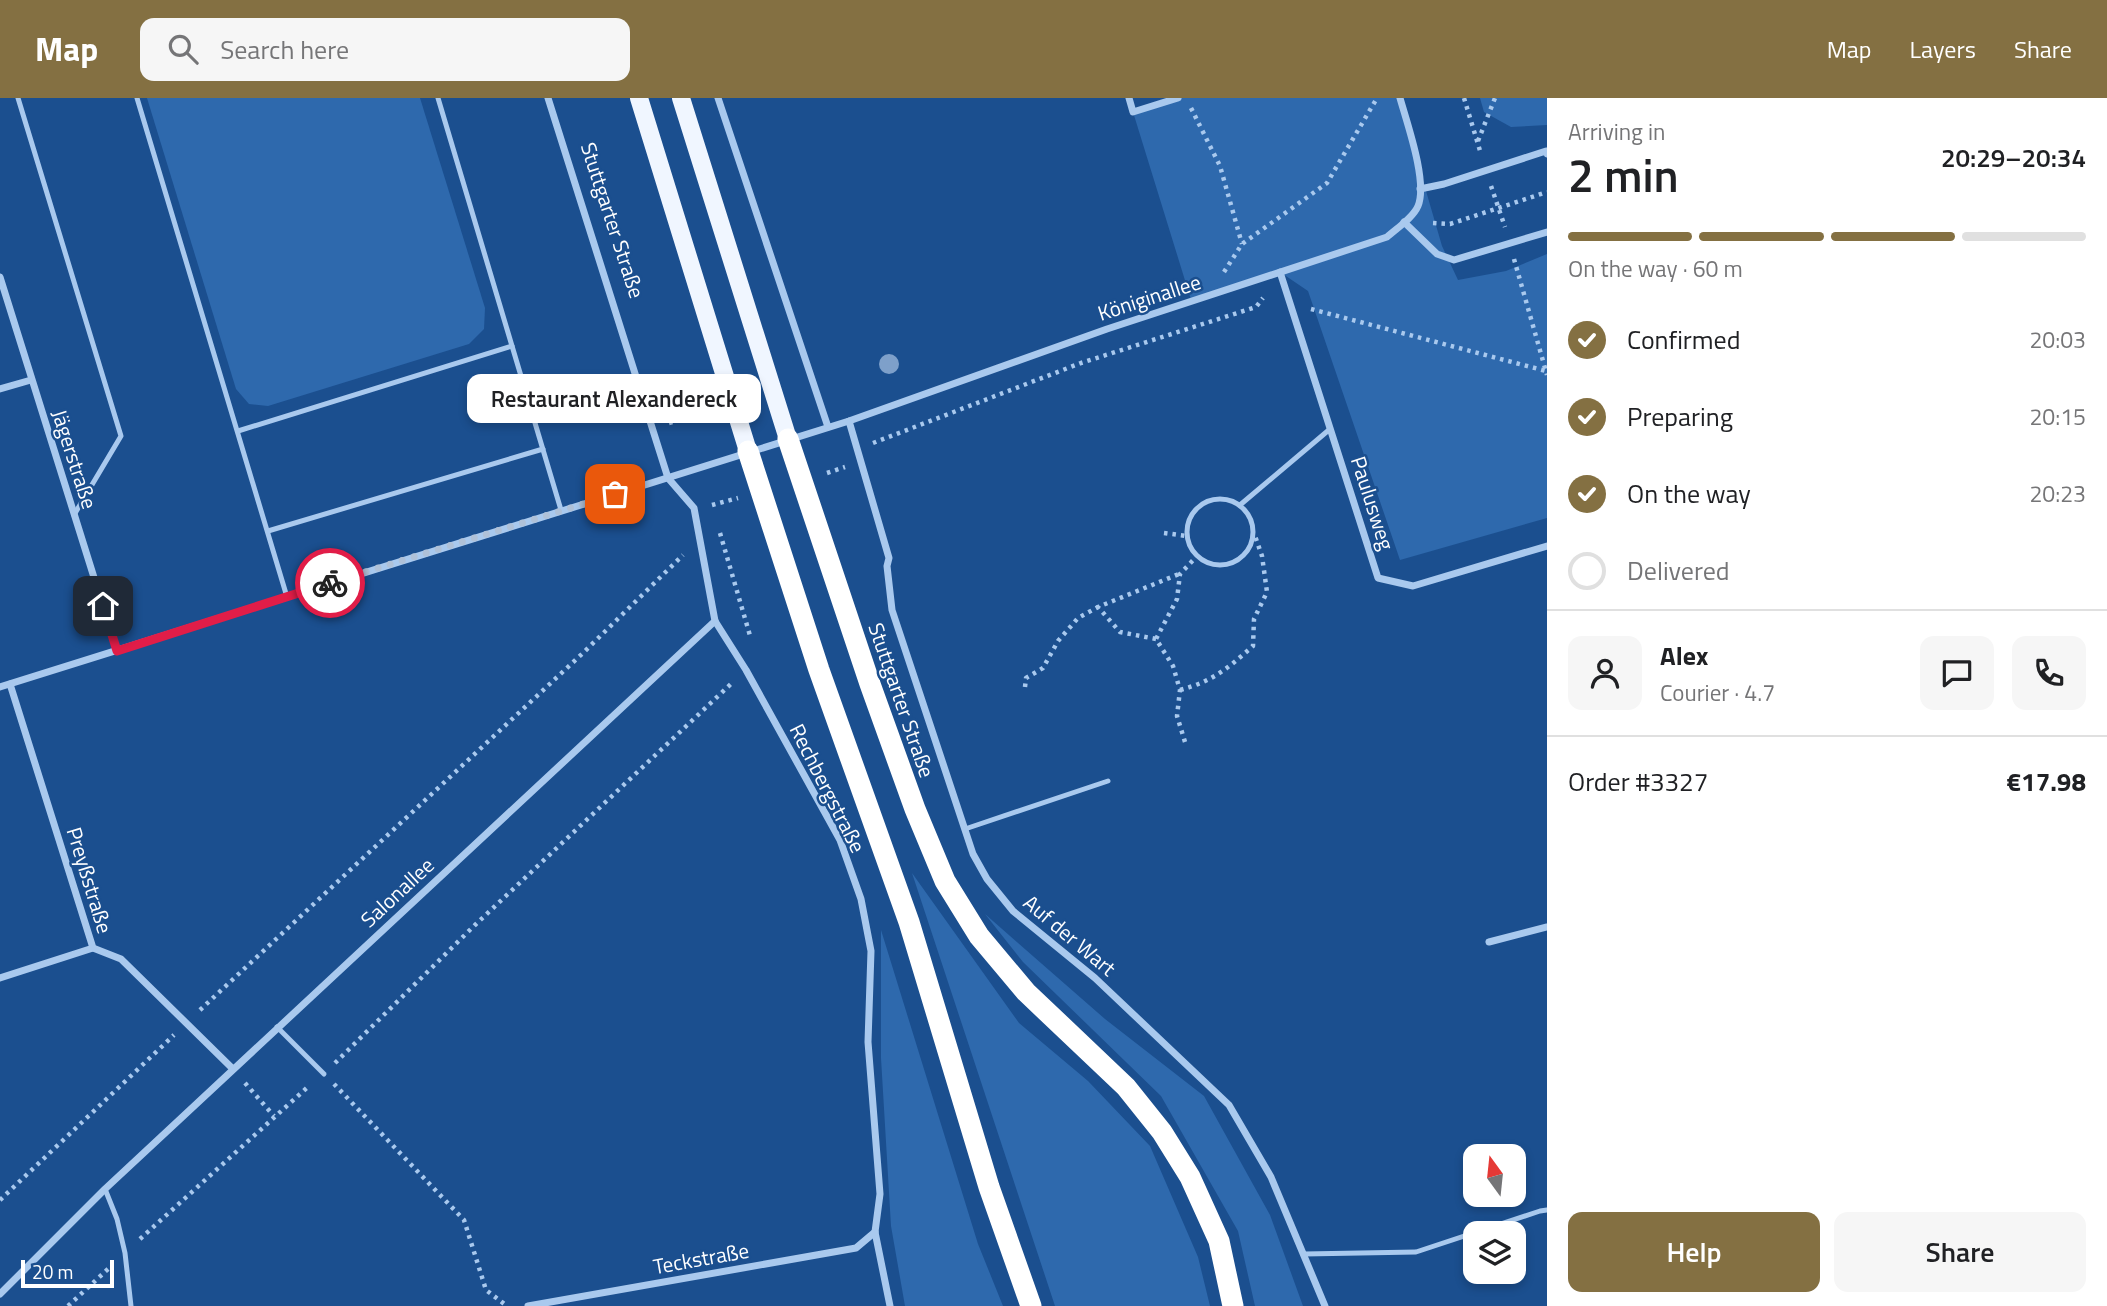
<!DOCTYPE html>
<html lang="en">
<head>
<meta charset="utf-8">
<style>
  :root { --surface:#fff; --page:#f6f6f6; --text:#202124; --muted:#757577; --line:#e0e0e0; --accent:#847042 }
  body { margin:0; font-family:"Titillium Web",sans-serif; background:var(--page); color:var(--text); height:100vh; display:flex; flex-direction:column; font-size:26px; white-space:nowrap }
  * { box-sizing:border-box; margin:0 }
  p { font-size:23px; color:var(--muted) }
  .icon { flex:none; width:38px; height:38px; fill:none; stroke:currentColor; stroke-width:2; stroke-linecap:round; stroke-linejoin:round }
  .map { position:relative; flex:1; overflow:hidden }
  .drawer { display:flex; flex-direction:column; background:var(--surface); width:560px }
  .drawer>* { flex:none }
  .needle { width:46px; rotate:345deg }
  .tools { position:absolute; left:1463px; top:1046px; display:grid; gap:14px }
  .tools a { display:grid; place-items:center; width:63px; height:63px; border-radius:14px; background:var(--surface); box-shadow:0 4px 10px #0003; font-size:35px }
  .scale { position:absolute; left:21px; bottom:18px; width:93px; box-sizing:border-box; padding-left:7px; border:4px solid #fff; border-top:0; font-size:19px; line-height:24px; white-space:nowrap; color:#fff; -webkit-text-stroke:5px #1b4f8f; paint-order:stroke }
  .pin { position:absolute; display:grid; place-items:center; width:60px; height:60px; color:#fff; margin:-30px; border-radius:14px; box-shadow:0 4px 10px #0006 }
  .courier { position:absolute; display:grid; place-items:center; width:70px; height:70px; margin:-35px; border:5px solid #e11d48; border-radius:50%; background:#fff; color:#222; box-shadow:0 2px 9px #0007 }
  .bubble { position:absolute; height:49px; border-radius:14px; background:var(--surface); box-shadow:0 4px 10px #0003; font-size:23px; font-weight:600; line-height:49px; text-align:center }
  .head em { font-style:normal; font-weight:600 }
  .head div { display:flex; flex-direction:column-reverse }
  .head { display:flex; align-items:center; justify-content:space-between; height:119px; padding:0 21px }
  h1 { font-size:46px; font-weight:600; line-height:52px }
  .bar { display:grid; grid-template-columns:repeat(4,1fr); gap:10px 7px; align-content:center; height:84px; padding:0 21px }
  .bar i { height:9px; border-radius:5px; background:var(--line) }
  .bar .on { background:var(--accent) }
  .bar p { grid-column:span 4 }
  .line { display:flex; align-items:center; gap:18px; padding:0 21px; border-top:2px solid var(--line) }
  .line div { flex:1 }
  .round { display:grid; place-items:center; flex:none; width:74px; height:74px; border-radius:14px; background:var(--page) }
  ol { padding:0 21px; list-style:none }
  li { display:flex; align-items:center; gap:21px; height:77px }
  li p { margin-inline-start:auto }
  li .icon { padding:7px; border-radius:50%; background:var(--accent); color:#fff; stroke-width:4 }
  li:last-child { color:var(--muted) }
  li i { width:38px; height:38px; border:4px solid var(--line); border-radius:50% }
  .button { display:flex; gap:14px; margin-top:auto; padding:14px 21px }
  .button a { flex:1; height:80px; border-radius:14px; background:var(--accent); color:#fff; font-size:28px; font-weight:600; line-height:80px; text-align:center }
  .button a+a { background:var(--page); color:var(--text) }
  header { display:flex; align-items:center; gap:42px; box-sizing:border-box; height:98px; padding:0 35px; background:var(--accent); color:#fff }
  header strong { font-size:33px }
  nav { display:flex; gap:38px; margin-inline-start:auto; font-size:24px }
  .search { width:490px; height:63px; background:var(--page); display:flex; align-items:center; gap:18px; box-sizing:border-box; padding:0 24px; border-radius:14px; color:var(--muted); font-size:26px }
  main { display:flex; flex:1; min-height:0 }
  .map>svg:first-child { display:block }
</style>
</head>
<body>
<header>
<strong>Map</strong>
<div class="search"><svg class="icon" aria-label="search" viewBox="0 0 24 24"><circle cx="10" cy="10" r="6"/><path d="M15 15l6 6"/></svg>Search here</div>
<nav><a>Map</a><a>Layers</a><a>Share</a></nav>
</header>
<main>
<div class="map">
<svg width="1547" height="1208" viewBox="0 0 1547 1208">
  <rect width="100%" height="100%" fill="#1b4f8f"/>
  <g fill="#2e69ad">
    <path d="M147,0h273l65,210 -1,21 -15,15 -201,62 -19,-2 -13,-15z"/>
    <path d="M1178,0h221l43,148 16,34 48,-9 41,-17v264l-147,42 -92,-269 -28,-19 -88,31 -59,-191z"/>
    <path d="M1480,0h67v27l-36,2 -27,-15z"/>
    <path d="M912,775l107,150 69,58 62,65 48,111 12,49h-155z"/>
    <path d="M985,816l120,105 99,77 66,119 33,91h-48l-17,-75 -77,-135 -138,-134z"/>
    <path d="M881,832l97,314 25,62h-98l-14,-80 -10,-168z"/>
  </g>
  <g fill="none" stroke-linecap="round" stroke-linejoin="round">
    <g stroke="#a9c9ee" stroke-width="4.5" stroke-dasharray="3.5 5" stroke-linecap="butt">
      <path d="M1464,0l17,56"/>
      <path d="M1191,10l29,58 22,78"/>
      <path d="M1478,43l17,-43"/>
      <path d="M1491,88l14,41"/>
      <path d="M1433,125l17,1 97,-32"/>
      <path d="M1514,161l33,116"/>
      <path d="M1224,174l18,-28 85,-61 50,-85"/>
      <path d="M1311,211l235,62"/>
      <path d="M669,325l42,-12"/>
      <path d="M873,345l208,-80 175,-56 7,-9"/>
      <path d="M827,375l18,-6"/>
      <path d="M712,407l26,-7"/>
      <path d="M720,435l31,106"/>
      <path d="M1164,435l23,3"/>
      <path d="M1156,541l-36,-7 -22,-25 81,-33"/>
      <path d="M1025,589l1,-9 17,-10 15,-27 20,-23 20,-11"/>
      <path d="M1180,592c33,-9 47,-21 73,-44l1,-27 13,-27 -5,-36 -8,-23"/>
      <path d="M1185,644l-8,-26 3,-26 -7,-24 -17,-27 21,-40 3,-25 17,-18"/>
      <path d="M200,912l383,-357 100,-98"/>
      <path d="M335,965l140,-138 258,-243"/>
      <path d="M245,985l29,33"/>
      <path d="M334,986l130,136 22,70 21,16"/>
      <path d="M0,1102l174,-165"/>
      <path d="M140,1141l170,-154"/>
      <path d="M68,1208l40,-37"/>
    </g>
    <g stroke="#a9c9ee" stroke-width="5">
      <path d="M18,0l103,338 -47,79"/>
      <path d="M137,0l150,499"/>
      <path d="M438,0l123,412"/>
      <path d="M238,333l274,-85"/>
      <circle cx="1220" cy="434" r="33"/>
      <path d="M1240,407l90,-76"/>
      <path d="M268,433l275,-82"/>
      <path d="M965,731l143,-48"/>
      <path d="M277,929l47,47"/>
      <path d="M105,1091l12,30 8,34 6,53"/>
      <path d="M1304,1156l112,-2 124,-41 7,-1"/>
    </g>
    <g stroke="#a9c9ee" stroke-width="7">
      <path d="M548,0l120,380 26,30 21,113 31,49 94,170 21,59 10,52 -3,91 12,152 -5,38 15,74"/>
      <path d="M718,0l110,329"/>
      <path d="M1129,0l4,14 45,-14"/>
      <path d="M1420,91l24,-5 102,-33 1,3"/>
      <path d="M1404,124l33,32 17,6 93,-28"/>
      <path d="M1280,174l98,306 35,8 134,-40"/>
      <path d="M0,179l117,374"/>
      <path d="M0,291l31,-9"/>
      <path d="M849,323l40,137 -2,8 5,44 81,244 14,25 26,32 82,67 134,127 42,72 54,129"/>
      <path d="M10,586l83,264 28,11 112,110"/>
      <path d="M0,589l849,-266 258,-92 280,-92c10,-9 26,-19 31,-31 10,-24 -11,-83 -18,-108"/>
      <path d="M1489,844l58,-15"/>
      <path d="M0,880l93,-30"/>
      <path d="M0,1196l105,-105 610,-568"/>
      <path d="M528,1208l328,-58 19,-16"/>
    </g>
    <g stroke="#f0f6ff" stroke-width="18">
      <path d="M639,0l109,353"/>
      <path d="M681,0l107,341"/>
    </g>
    <g stroke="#fff" stroke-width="21">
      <path d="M788,341l82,245 45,125 30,72 34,55 47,56 100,95 36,45 28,45 29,64 14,65"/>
      <path d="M748,353l71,219 90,252 80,265 42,119"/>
    </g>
  </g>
  <circle fill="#7ea0ca" cx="889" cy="266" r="10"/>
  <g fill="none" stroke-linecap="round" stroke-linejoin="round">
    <path stroke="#afc1d8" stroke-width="7" stroke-dasharray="0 12.6" d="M330,485l285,-89"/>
    <path stroke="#e11d48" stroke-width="9" d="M103,508l14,45 213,-68"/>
  </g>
  <g text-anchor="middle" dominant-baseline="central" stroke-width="5" stroke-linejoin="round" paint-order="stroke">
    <g font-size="21" fill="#fff" stroke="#1b4f8f">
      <text transform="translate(613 122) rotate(72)">Stuttgarter Straße</text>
      <text transform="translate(1149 199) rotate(-18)">Königinallee</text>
      <text transform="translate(75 361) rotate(72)">Jägerstraße</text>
      <text transform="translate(1373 405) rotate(72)">Paulusweg</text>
      <text transform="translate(902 602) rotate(71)">Stuttgarter Straße</text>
      <text transform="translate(828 690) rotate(63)">Rechbergstraße</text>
      <text transform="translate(90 782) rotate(73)">Preyßstraße</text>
      <text transform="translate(397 794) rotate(-43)">Salonallee</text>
      <text transform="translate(1070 837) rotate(40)">Auf der Wart</text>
      <text transform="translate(701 1160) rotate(-10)">Teckstraße</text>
    </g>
  </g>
</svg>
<div class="tools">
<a><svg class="needle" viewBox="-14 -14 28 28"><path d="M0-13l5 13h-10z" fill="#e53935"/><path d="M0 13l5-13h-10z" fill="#757577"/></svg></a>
<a><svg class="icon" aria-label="layers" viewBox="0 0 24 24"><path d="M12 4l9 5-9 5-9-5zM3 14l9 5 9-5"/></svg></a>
</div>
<div class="scale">20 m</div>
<div class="pin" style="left:615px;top:396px;background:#ea580c"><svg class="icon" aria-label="bag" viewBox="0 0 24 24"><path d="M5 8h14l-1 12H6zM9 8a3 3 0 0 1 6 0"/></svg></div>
<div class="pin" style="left:103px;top:508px;background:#1f2937"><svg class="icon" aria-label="home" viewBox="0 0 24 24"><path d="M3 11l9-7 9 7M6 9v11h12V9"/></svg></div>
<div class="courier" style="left:330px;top:485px"><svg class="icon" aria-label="bike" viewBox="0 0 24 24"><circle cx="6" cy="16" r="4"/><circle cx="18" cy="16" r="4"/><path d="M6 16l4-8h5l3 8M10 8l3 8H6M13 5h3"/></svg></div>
<div class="bubble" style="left:467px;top:276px;width:294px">Restaurant Alexandereck</div>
</div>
<section class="drawer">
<div class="head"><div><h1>2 min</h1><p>Arriving in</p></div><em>20:29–20:34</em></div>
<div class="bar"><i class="on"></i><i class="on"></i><i class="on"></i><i></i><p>On the way · 60 m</p></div>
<ol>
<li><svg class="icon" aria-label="check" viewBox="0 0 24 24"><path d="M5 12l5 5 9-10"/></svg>Confirmed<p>20:03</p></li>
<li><svg class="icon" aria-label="check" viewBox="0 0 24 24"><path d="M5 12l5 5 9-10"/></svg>Preparing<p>20:15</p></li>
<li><svg class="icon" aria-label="check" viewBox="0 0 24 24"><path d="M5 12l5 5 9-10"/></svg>On the way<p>20:23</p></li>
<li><i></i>Delivered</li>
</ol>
<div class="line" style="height:126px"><a class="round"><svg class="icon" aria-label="person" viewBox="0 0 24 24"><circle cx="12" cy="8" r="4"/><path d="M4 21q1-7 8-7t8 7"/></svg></a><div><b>Alex</b><p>Courier · 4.7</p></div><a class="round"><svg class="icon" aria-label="chat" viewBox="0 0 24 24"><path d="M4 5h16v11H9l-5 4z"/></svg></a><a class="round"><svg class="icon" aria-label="phone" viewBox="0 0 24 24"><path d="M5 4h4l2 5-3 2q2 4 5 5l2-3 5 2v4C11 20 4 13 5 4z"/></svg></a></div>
<div class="line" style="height:91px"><div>Order #3327</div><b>€17.98</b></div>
<div class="button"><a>Help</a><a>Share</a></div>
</section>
</main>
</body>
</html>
